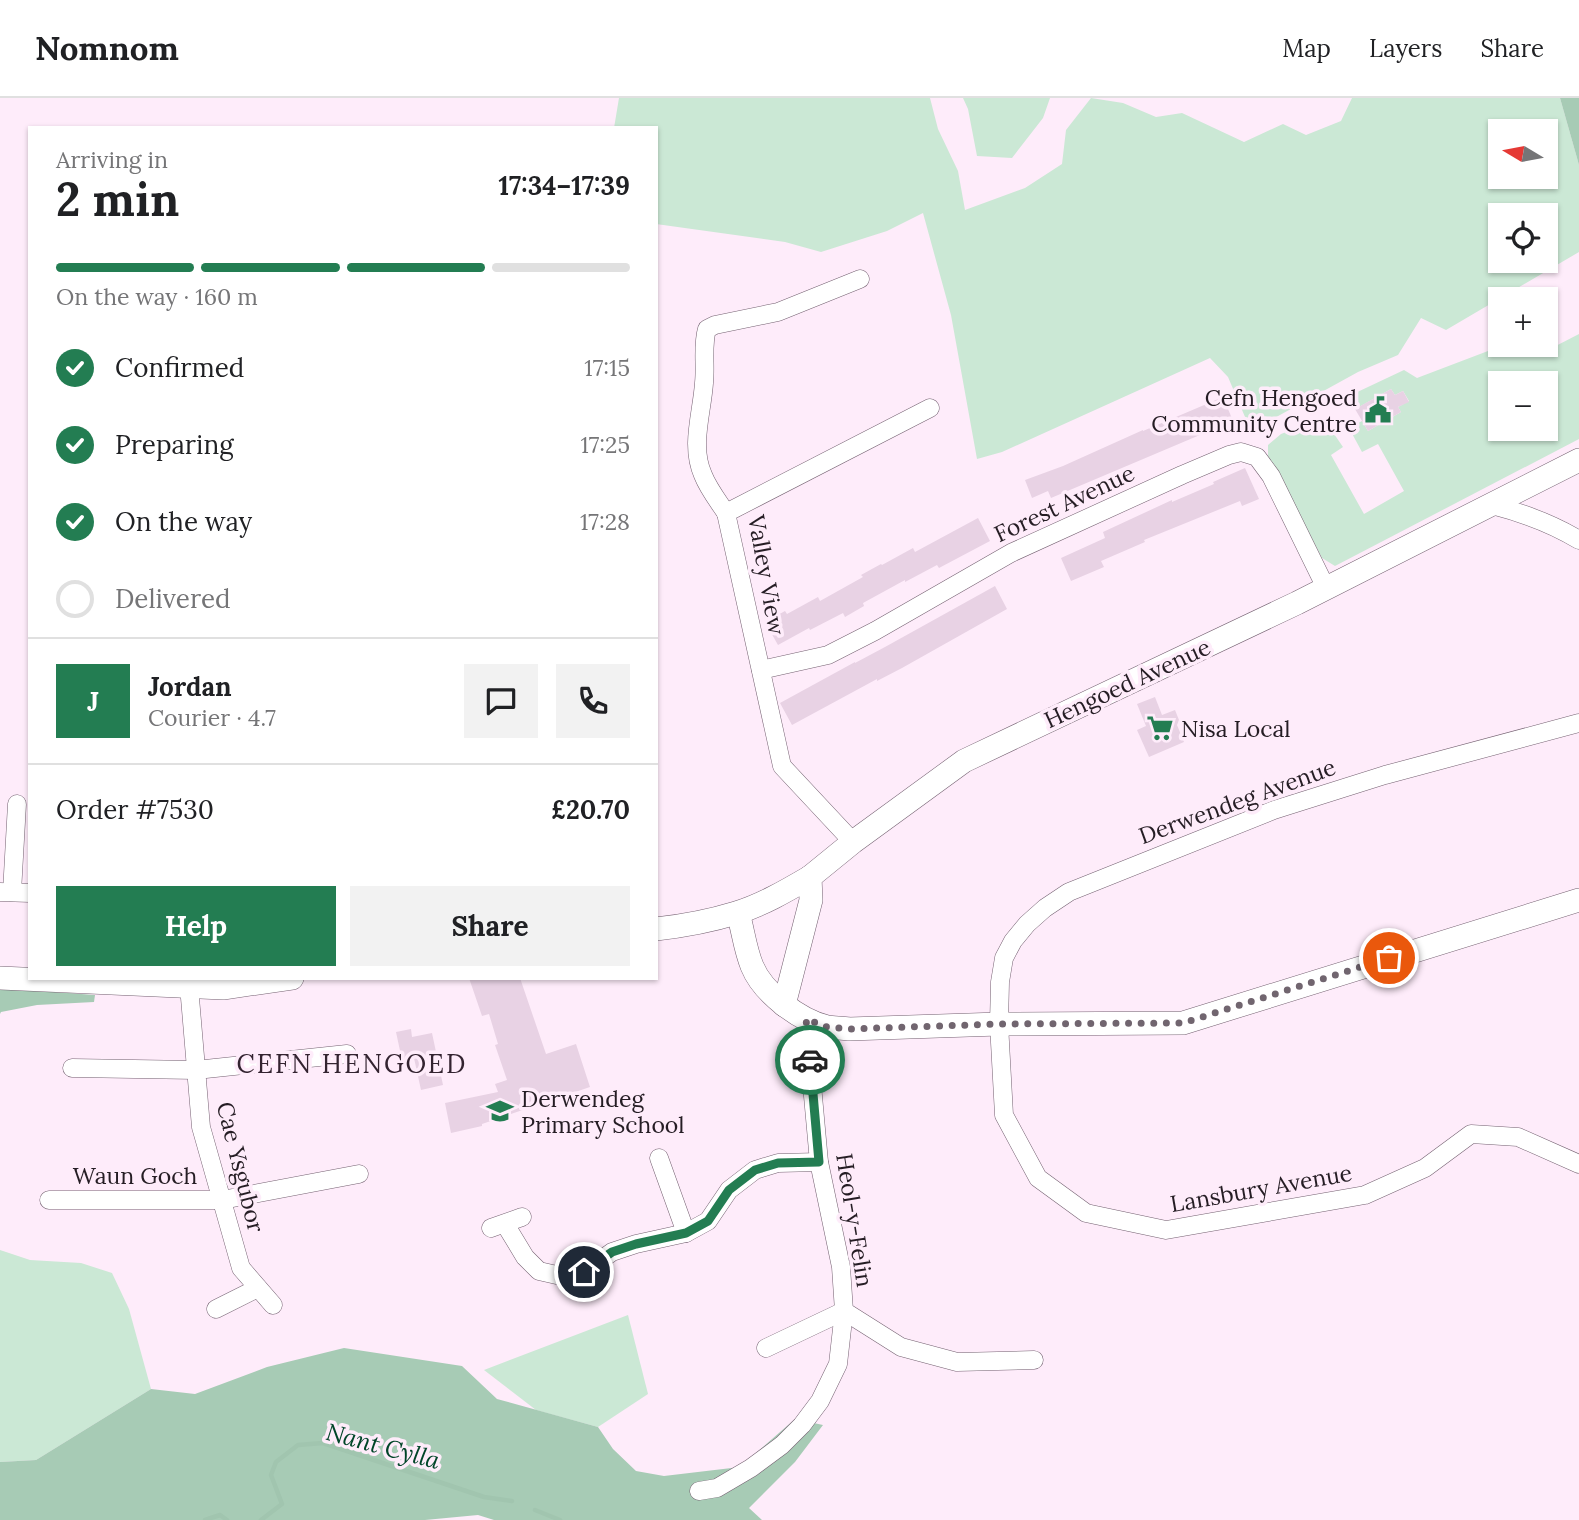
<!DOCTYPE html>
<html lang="en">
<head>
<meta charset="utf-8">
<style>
  :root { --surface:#fff; --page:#f2f2f2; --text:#202124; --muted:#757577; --line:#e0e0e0; --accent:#237d52 }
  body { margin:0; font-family:Lora,serif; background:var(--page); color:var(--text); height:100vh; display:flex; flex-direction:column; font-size:26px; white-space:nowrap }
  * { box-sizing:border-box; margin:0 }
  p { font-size:23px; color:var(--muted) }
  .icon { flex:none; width:38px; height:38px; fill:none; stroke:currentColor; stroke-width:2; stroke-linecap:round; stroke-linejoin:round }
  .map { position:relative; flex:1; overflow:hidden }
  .sheet { position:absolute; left:28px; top:28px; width:630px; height:854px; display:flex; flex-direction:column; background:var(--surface); border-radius:0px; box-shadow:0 2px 5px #0004 }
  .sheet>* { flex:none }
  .needle { width:46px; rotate:280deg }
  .controls { position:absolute; left:1488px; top:21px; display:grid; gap:14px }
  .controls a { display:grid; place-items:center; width:70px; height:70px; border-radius:0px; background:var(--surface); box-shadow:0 2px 5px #0004; font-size:35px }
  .pin { position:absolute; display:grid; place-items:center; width:60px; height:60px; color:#fff; margin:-30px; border:4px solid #fff; border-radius:50%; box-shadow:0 2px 7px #0007 }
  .courier { position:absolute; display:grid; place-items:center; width:70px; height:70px; margin:-35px; border:5px solid #237d52; border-radius:50%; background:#fff; color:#222; box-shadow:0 2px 9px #0007 }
  .head em { font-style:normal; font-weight:800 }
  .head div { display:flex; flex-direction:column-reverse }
  .head { display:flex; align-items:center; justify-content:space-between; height:119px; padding:0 28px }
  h1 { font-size:46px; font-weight:800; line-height:52px }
  .bar { display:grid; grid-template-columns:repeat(4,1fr); gap:10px 7px; align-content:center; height:84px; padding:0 28px }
  .bar i { height:9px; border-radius:5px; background:var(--line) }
  .bar .current { background:var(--accent) }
  .bar p { grid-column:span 4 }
  .line { display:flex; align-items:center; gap:18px; padding:0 28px; border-top:2px solid var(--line) }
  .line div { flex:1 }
  .round { display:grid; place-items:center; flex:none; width:74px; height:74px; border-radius:0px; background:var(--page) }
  ol { padding:0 28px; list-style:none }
  li { display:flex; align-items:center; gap:21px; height:77px }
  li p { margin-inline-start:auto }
  li .icon { padding:7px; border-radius:50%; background:var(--accent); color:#fff; stroke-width:4 }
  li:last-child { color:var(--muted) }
  li i { width:38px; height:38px; border:4px solid var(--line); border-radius:50% }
  .primary-button { display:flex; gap:14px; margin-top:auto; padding:14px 28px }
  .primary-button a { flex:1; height:80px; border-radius:0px; background:var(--accent); color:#fff; font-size:28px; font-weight:800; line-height:80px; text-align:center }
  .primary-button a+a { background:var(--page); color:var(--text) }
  header { display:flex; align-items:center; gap:42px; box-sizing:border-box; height:98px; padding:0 35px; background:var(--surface); border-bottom:2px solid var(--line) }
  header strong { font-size:33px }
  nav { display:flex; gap:38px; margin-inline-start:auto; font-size:24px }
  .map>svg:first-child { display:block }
</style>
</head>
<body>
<header>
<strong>Nomnom</strong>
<nav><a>Map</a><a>Layers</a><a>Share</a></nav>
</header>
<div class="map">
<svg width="1579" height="1422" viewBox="0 0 1579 1422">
  <rect width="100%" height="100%" fill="#feecfa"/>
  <g fill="#cbe8d5" fill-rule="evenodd">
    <path d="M619,0h311l8,31 20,42 7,39 60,-22 37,-24 4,-34 25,-32 32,5 33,14 26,-4 62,29 39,-18 23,11 35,-14 11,-23h208l19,67v87l-133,78 -25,-12 -23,37 -40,17 -107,59 -23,-54 -18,-19 -208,94 -25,7 -26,-144 -28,-102 -36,18 -66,21 -36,-10 -129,-18v-96h-42zM1545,33v46h-45v-46zM1545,117v46h-45v-46z"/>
    <path d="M963,0h87l-7,20 -31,40 -35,-2 -9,-47z"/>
    <path d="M1579,236v105l-244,127 -13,-8 -54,-102v-11l13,-11 30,-12 21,9 11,16 -12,8 33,59 40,-23 -26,-47 -16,8 -13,-24 13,-7 6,10 33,-19 -3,-5 11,-6 -6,-10 -8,4 -4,-6 -32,18 -8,-12 53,-25 13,8 71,-27h58zM1500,285h45v46h-45z"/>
    <path d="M0,1152l30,10 51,3 31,10 17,36 22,80 -115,71 -36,2z"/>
    <path d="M628,1217l20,79 -50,33 -62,-17 -52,-40z"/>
  </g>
  <g fill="#a7cbb5">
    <path d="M1560,0h19v67z"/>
    <path d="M0,890l95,7 -1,7 -57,3 -36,7 -1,2z"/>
    <path d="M344,1250l118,18 35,33 101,28 15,22 23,22 28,5 76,-9 55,-48 28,6 -28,37 -46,46 13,12h-268l-16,-5 -53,5h-425v-58l36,-2 115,-71 44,5 72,-27z"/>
  </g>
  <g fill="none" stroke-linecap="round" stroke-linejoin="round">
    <g stroke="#a1c5af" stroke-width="4.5">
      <path d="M535,1412l25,10"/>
      <path d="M205,1422l15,-5 7,5"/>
      <path d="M261,1422l21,-16 -11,-29 5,-13 22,-17 25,-2 161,54 28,4"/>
    </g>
  </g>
  <g fill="#e8d2e4">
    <path d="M1391,291l4,6 8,-4 6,11 -11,5 3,5 -33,19 -13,-22z"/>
    <path d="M1223,299l10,24 -182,77 -3,-7 -16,7 -7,-18 38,-14 80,-36v1z"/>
    <path d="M1245,370l14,31 -17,7 -2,-5 -96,39 1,2 -44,19 3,6 -33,14 -10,-23 44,-20 -2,-6 69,-32v2l42,-18 -1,-2z"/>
    <path d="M978,420l12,23 -51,27 -2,-3 -32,17v-2l-42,23 1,3 -19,11 -2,-4 -33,17 -1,-2 -31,17 -13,-23 20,-11 2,3 31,-17 2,4 43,-24 -2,-2 20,-11 1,1 31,-17 2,4z"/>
    <path d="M995,488l12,23 -105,59 -25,13v-2l-85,46 -12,-22 75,-41v1l30,-16z"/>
    <path d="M1155,599l7,18 13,-5 4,10 -2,5 7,17 -35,15 -12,-27 9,-4 -9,-22z"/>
    <path d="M469,880h51l26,76 30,-10 14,43 -108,37v2l-31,7 -6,-30 53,-11 -3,-8 12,-4 -12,-35 3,-1 -9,-30 -7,2z"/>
    <path d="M411,931l1,8 20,-4 11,52 -22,5 -7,-32 -12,2 -6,-28z"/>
  </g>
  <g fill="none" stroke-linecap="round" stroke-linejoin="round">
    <g stroke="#746171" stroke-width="19">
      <g id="minor">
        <path d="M1492,407c31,8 59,18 87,35"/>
        <path d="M726,415c-8,-12 -18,-25 -23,-38 -13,-29 -1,-62 1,-92 2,-18 -2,-37 3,-54l8,-4 63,-13 82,-33"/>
        <path d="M761,572l67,-15 47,-24 136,-78 171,-78 47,-20 12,-3 16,5 14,19 55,112"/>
        <path d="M1579,625l-194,52 -111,35 -205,82 -24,16 -18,16 -14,17 -9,17 -4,24 -1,42 5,91 34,63 48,35 80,17 199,-35 60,-27 46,-34 47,3 61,27"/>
        <path d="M853,744l-71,-76 -56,-253 204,-105"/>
        <path d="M0,794l30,1"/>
        <path d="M12,794l5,-88"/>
        <path d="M189,888l12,141 40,141 32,37"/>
        <path d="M806,921l13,143 22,105 3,44 57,36 56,15 77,-2"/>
        <path d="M72,970l124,2 151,-16"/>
        <path d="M659,1060l27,75"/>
        <path d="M49,1102h173l137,-26"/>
        <path d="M505,1126l20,33 14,14 22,5 23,-4 28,-20 24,-8 50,-11 22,-12 21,-31 26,-20 23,-7 41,-1"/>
        <path d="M491,1130l31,-11"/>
        <path d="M216,1211l42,-21"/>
        <path d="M766,1250l78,-37"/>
        <path d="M699,1393l18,-3 34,-20 31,-23 20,-20 18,-24 18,-37 6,-53"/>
      </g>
    </g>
    <g stroke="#746171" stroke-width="24">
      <g id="tertiary">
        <path d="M738,815c5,17 7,36 14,53 11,27 47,54 75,61 7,1 15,1 22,2l150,-5 184,-1 396,-123"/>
        <path d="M656,831c27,-3 54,-8 80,-16 26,-8 50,-22 74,-36"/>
        <path d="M0,880l223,10 69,-10"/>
        <path d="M784,907l27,-105 -1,-23 43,-35 111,-81 333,-158 282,-143"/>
      </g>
    </g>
    <use href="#minor" stroke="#fff" stroke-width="18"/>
    <use href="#tertiary" stroke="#fff" stroke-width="23"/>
  </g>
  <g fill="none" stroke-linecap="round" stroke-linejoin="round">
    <path stroke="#71656f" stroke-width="7" stroke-dasharray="0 12.6" d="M810,962l-4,-41 21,8 22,2 150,-5 184,-1 206,-65"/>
    <path stroke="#237d52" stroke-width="9" d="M584,1174l28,-20 24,-8 50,-11 22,-12 21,-31 26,-20 23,-7 41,-1 -9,-102"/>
  </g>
  <defs>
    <g id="civic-bare" transform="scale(2.1)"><path d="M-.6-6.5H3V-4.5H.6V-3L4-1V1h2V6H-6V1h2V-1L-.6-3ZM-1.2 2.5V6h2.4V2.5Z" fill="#237d52" stroke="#feecfa" stroke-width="2.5" paint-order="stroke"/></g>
    <g id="supermarket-bare" transform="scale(2.1)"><path d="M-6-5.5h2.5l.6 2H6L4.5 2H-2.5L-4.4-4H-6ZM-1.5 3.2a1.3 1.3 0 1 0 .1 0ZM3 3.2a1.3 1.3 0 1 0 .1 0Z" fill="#237d52" stroke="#feecfa" stroke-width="2.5" paint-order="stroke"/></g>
    <g id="school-bare" transform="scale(2.1)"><path d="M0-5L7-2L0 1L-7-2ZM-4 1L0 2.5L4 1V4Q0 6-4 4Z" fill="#237d52" stroke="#feecfa" stroke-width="2.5" paint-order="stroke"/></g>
  </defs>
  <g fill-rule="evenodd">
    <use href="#civic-bare" x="1378" y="312"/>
    <use href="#supermarket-bare" x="1160" y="630"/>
    <use href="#school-bare" x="500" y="1013"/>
  </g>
  <g text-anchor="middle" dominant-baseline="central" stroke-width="7" stroke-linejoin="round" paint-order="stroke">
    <g font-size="23" fill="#251d24" stroke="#feecfa" text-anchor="start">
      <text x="1357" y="299" text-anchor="end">Cefn Hengoed<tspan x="1357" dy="26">Community Centre</tspan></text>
      <text x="1181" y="630">Nisa Local</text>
      <text x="521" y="1000">Derwendeg<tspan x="521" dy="26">Primary School</tspan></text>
    </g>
    <g font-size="23" fill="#251d24" stroke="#feecfa">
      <text transform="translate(1064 405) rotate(-25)">Forest Avenue</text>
      <text transform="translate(767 477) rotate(80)">Valley View</text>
      <text transform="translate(1127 585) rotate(-25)">Hengoed Avenue</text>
      <text transform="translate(1237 703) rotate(-20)">Derwendeg Avenue</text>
      <text transform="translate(241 1069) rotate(76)">Cae Ysgubor</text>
      <text x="135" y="1077">Waun Goch</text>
      <text transform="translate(1261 1090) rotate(-10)">Lansbury Avenue</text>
      <text transform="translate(855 1122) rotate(81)">Heol-y-Felin</text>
    </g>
    <g font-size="24" font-style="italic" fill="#004528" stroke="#feecfa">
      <text transform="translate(383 1348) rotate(15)">Nant Cylla</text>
    </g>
    <g font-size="26" letter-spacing="2" fill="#332330" stroke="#feecfa">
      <text x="352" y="965">CEFN HENGOED</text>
    </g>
  </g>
</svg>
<div class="controls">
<a><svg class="needle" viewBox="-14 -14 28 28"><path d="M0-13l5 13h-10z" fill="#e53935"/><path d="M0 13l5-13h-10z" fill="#757577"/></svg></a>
<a><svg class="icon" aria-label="locate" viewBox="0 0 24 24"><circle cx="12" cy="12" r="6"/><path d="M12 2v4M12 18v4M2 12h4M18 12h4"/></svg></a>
<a>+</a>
<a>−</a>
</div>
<div class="pin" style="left:1389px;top:860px;background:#ea580c"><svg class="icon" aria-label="bag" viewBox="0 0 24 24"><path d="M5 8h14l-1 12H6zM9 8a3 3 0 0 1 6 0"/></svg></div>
<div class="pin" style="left:584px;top:1174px;background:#1f2937"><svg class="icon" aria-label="home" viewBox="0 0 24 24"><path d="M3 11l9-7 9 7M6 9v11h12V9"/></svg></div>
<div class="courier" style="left:810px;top:962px"><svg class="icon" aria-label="car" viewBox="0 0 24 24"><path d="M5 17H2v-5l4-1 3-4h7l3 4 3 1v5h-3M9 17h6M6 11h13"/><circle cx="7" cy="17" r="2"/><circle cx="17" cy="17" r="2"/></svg></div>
<section class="sheet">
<div class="head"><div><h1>2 min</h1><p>Arriving in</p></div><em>17:34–17:39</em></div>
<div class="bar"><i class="current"></i><i class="current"></i><i class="current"></i><i></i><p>On the way · 160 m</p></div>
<ol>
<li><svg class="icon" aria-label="check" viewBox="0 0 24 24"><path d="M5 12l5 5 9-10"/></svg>Confirmed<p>17:15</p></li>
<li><svg class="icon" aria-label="check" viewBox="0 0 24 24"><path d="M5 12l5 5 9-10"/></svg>Preparing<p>17:25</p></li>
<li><svg class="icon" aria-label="check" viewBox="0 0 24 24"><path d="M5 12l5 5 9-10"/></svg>On the way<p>17:28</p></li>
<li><i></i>Delivered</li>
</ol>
<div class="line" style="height:126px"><b class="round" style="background:var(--accent);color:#fff">J</b><div><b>Jordan</b><p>Courier · 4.7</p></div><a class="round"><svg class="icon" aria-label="chat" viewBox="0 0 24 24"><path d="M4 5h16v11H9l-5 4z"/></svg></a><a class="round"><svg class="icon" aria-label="phone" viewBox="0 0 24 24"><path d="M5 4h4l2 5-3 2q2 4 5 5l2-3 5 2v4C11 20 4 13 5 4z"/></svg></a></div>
<div class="line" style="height:91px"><div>Order #7530</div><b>£20.70</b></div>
<div class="primary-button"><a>Help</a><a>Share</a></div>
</section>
</div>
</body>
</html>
